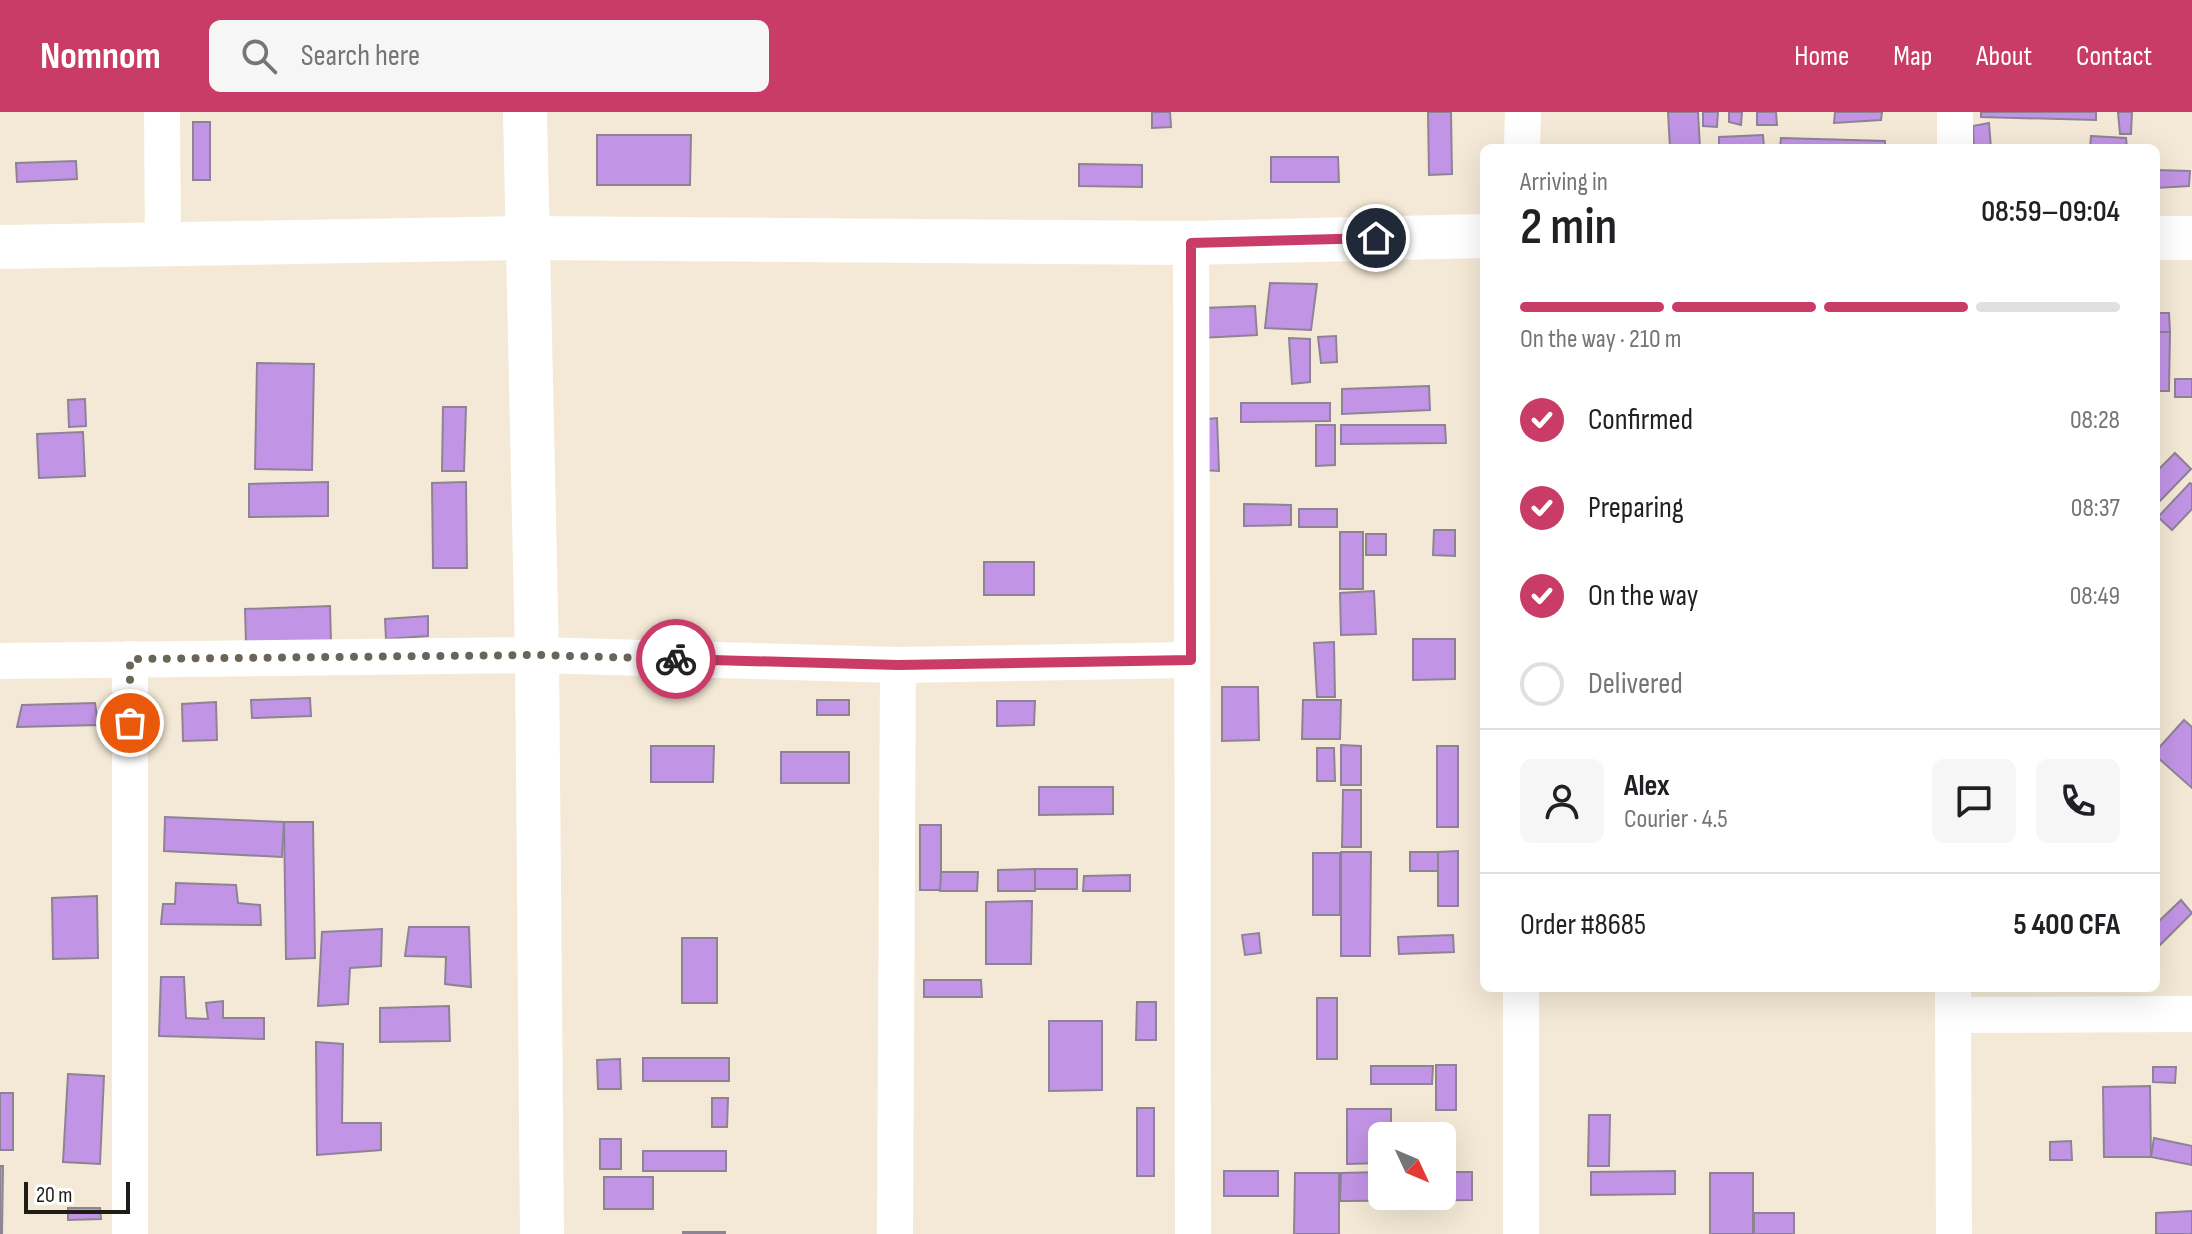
<!DOCTYPE html>
<html lang="en">
<head>
<meta charset="utf-8">
<style>
  :root { --surface:#fff; --page:#f6f6f6; --text:#202124; --muted:#757577; --line:#e0e0e0; --accent:#ca3c68 }
  body { margin:0; font-family:"Sofia Sans Condensed",sans-serif; background:var(--page); color:var(--text); height:100vh; display:flex; flex-direction:column; font-size:30px; white-space:nowrap }
  * { box-sizing:border-box; margin:0 }
  p { font-size:26px; color:var(--muted) }
  .icon { flex:none; width:44px; height:44px; fill:none; stroke:currentColor; stroke-width:2; stroke-linecap:round; stroke-linejoin:round }
  .map { position:relative; flex:1; overflow:hidden }
  .drawer { position:absolute; left:1480px; top:32px; width:680px; height:848px; display:flex; flex-direction:column; background:var(--surface); border-radius:12px; box-shadow:0 8px 32px #0002 }
  .drawer>* { flex:none }
  .needle { width:52px; rotate:134deg }
  .fabs { position:absolute; left:1368px; top:1010px; display:grid; gap:16px }
  .fabs a { display:grid; place-items:center; width:88px; height:88px; border-radius:12px; background:var(--surface); box-shadow:0 8px 32px #0002; font-size:40px }
  .scale { position:absolute; left:24px; bottom:20px; width:106px; box-sizing:border-box; padding-left:8px; border:4px solid #1f1c15; border-top:0; font-size:22px; line-height:28px; white-space:nowrap; color:#1f1c15; -webkit-text-stroke:6px #fff; paint-order:stroke }
  .pin { position:absolute; display:grid; place-items:center; width:68px; height:68px; color:#fff; margin:-34px; border:4px solid #fff; border-radius:50%; box-shadow:0 2px 8px #0007 }
  .courier { position:absolute; display:grid; place-items:center; width:80px; height:80px; margin:-40px; border:6px solid #ca3c68; border-radius:50%; background:#fff; color:#222; box-shadow:0 2px 10px #0007 }
  .head em { font-style:normal; font-weight:600 }
  .head div { display:flex; flex-direction:column-reverse }
  .head { display:flex; align-items:center; justify-content:space-between; height:136px; padding:0 40px }
  h1 { font-size:52px; font-weight:600; line-height:60px }
  .bar { display:grid; grid-template-columns:repeat(4,1fr); gap:12px 8px; align-content:center; height:96px; padding:0 40px }
  .bar i { height:10px; border-radius:6px; background:var(--line) }
  .bar .on { background:var(--accent) }
  .bar p { grid-column:span 4 }
  .line { display:flex; align-items:center; gap:20px; padding:0 40px; border-top:2px solid var(--line) }
  .line div { flex:1 }
  .round { display:grid; place-items:center; flex:none; width:84px; height:84px; border-radius:12px; background:var(--page) }
  ol { padding:0 40px; list-style:none }
  li { display:flex; align-items:center; gap:24px; height:88px }
  li p { margin-inline-start:auto }
  li .icon { padding:8px; border-radius:50%; background:var(--accent); color:#fff; stroke-width:4 }
  li:last-child { color:var(--muted) }
  li i { width:44px; height:44px; border:4px solid var(--line); border-radius:50% }
  header { display:flex; align-items:center; gap:48px; box-sizing:border-box; height:112px; padding:0 40px; background:var(--accent); color:#fff }
  header strong { font-size:38px }
  nav { display:flex; gap:44px; margin-inline-start:auto; font-size:28px }
  .search { width:560px; height:72px; background:var(--page); display:flex; align-items:center; gap:20px; box-sizing:border-box; padding:0 28px; border-radius:12px; color:var(--muted); font-size:30px }
  .map>svg:first-child { display:block }
</style>
</head>
<body>
<header>
<strong>Nomnom</strong>
<div class="search"><svg class="icon" aria-label="search" viewBox="0 0 24 24"><circle cx="10" cy="10" r="6"/><path d="M15 15l6 6"/></svg>Search here</div>
<nav><a>Home</a><a>Map</a><a>About</a><a>Contact</a></nav>
</header>
<div class="map">
<svg width="2192" height="1122" viewBox="0 0 2192 1122">
  <rect width="100%" height="100%" fill="#f4e9d6"/>
  <g fill="#c294e6" stroke="#8d8395" stroke-width="2">
    <path d="M1152,0h18l1,15 -19,1z"/>
    <path d="M1428,0h23l1,62 -23,1z"/>
    <path d="M1668,0h30l2,36h-30z"/>
    <path d="M1703,0h15l-1,15 -14,-1z"/>
    <path d="M1729,0h13l-1,13 -12,-3z"/>
    <path d="M1757,0h19l1,13h-20z"/>
    <path d="M1835,0h47l-1,8 -47,3z"/>
    <path d="M1981,0h115v8l-115,-3z"/>
    <path d="M2118,0h14l-1,22h-11z"/>
    <rect x="193" y="10" width="17" height="58"/>
    <path d="M1989,11l2,25h-17l-1,-22z"/>
    <path d="M597,23h94l-1,50h-93z"/>
    <path d="M1763,23l1,13h-45v-11z"/>
    <path d="M2091,24l35,2 1,10h-37z"/>
    <path d="M1781,26l104,3v7h-105z"/>
    <path d="M1271,45h67l1,25h-68z"/>
    <path d="M76,49l1,18 -60,3 -1,-19z"/>
    <path d="M1079,52l63,1v22l-63,-1z"/>
    <path d="M2156,58l34,1 -1,15 -33,2z"/>
    <path d="M1270,171l47,1 -6,46 -46,-2z"/>
    <path d="M1255,194l2,29 -57,3 2,-30z"/>
    <path d="M2156,201h13l1,19h-14z"/>
    <path d="M2156,220h14l-1,59h-13z"/>
    <path d="M1336,224l1,26 -16,1 -3,-26z"/>
    <path d="M1289,226l21,1v43l-18,2z"/>
    <path d="M257,251l57,1 -2,106 -57,-1z"/>
    <rect x="2175" y="267" width="17" height="18"/>
    <path d="M1429,274l1,24 -88,4v-25z"/>
    <path d="M85,287l1,27 -17,1 -1,-27z"/>
    <path d="M1241,291h89v18l-89,1z"/>
    <path d="M443,295h23l-2,64h-22z"/>
    <path d="M1217,306l2,53 -18,-1 -3,-50z"/>
    <path d="M1316,313h19v40l-19,1z"/>
    <path d="M1341,313h104l1,18 -105,1z"/>
    <path d="M83,320l2,44 -46,2 -2,-44z"/>
    <path d="M2175,341l16,16 -35,36v-33z"/>
    <path d="M328,370v34l-79,1v-33z"/>
    <path d="M466,370l1,86h-34l-1,-85z"/>
    <path d="M2190,371l2,1v25l-20,21 -14,-13z"/>
    <path d="M1244,392l47,1v20l-47,1z"/>
    <rect x="1299" y="397" width="38" height="18"/>
    <path d="M1434,418h21v26l-22,-1z"/>
    <rect x="1340" y="420" width="23" height="57"/>
    <rect x="1366" y="422" width="20" height="21"/>
    <rect x="984" y="450" width="50" height="33"/>
    <path d="M1374,479l2,43 -35,1 -1,-42z"/>
    <path d="M330,494l1,36 -85,2 -1,-35z"/>
    <path d="M428,504v20l-42,3 -1,-20z"/>
    <path d="M1413,527h42v40l-42,1z"/>
    <path d="M1334,530l1,55h-18l-3,-54z"/>
    <path d="M1222,575h36l1,53 -37,1z"/>
    <path d="M310,586l1,18 -59,2 -1,-18z"/>
    <rect x="817" y="588" width="32" height="15"/>
    <path d="M1303,588h38l-1,39h-38z"/>
    <path d="M997,589h38l-1,24 -37,1z"/>
    <path d="M216,590l1,38 -34,1 -1,-37z"/>
    <path d="M95,591l3,22 -81,2 5,-22z"/>
    <path d="M2184,608l8,7v61l-36,-32v-5z"/>
    <path d="M1341,633l20,1v39h-20z"/>
    <path d="M651,634h63l-1,36h-62z"/>
    <rect x="1437" y="634" width="21" height="81"/>
    <path d="M1317,636h17l1,33h-18z"/>
    <rect x="781" y="640" width="68" height="31"/>
    <path d="M1039,675h74v27l-74,1z"/>
    <path d="M1343,678h18v57h-19z"/>
    <path d="M165,705l119,5 -2,35 -118,-6z"/>
    <path d="M284,710h29l2,136 -29,1z"/>
    <rect x="920" y="713" width="21" height="65"/>
    <path d="M1458,739v55h-20v-54z"/>
    <path d="M1341,740h30l-1,104h-29z"/>
    <rect x="1410" y="740" width="28" height="19"/>
    <rect x="1313" y="741" width="27" height="62"/>
    <rect x="1035" y="757" width="42" height="20"/>
    <path d="M1035,757v22h-37v-21z"/>
    <path d="M941,760h37l-1,19h-37z"/>
    <path d="M1130,763v16h-47l1,-15z"/>
    <path d="M176,771l60,2 2,18 22,2 1,20 -100,-1 2,-20h12z"/>
    <path d="M97,784l1,62 -45,1 -1,-61z"/>
    <path d="M2181,788l11,13 -36,36v-25z"/>
    <path d="M1032,789l-1,63h-45v-62z"/>
    <path d="M409,815h60l2,60 -26,-3 1,-27 -41,-1z"/>
    <path d="M382,817l-1,37 -31,2 -2,36 -30,2 4,-74z"/>
    <path d="M1259,821l2,20 -16,2 -3,-20z"/>
    <path d="M1453,823l1,17 -55,2 -1,-17z"/>
    <rect x="682" y="826" width="35" height="65"/>
    <path d="M161,865h23l2,41 22,1 -2,-16 17,-2v17h41v21l-105,-3z"/>
    <path d="M924,868h57l1,17h-58z"/>
    <rect x="1317" y="886" width="20" height="61"/>
    <path d="M1137,890h19v38h-20z"/>
    <path d="M449,894l1,35 -70,1v-34z"/>
    <path d="M1049,909h53v69l-53,1z"/>
    <path d="M316,930l27,2 -1,79h39v27l-64,5z"/>
    <rect x="643" y="946" width="86" height="23"/>
    <path d="M620,947l1,30h-23l-1,-29z"/>
    <rect x="1436" y="953" width="20" height="45"/>
    <path d="M1371,954h62l-1,18h-61z"/>
    <path d="M2153,955h23l-1,16 -22,-1z"/>
    <path d="M68,962l36,2 -4,88 -37,-2z"/>
    <path d="M2150,974l1,71h-47l-1,-70z"/>
    <rect x="0" y="981" width="13" height="57"/>
    <path d="M712,986h16l-1,29h-15z"/>
    <rect x="1137" y="996" width="17" height="68"/>
    <path d="M1347,997h44v27h-9v27l-35,1z"/>
    <path d="M1589,1003h21l-1,51h-21z"/>
    <path d="M2154,1026l38,8v19l-41,-8z"/>
    <rect x="600" y="1027" width="21" height="30"/>
    <path d="M2071,1029l1,19h-22v-18z"/>
    <rect x="643" y="1039" width="83" height="20"/>
    <path d="M0,1054h3l-1,68h-2z"/>
    <rect x="1224" y="1059" width="54" height="25"/>
    <path d="M1675,1059v23l-84,1v-23z"/>
    <path d="M1382,1060v24h60v-24h30v28l-132,1 1,-28z"/>
    <path d="M1295,1061h44v61h-45z"/>
    <rect x="1710" y="1061" width="43" height="61"/>
    <rect x="604" y="1065" width="49" height="32"/>
    <path d="M68,1096h32l1,11 -33,1z"/>
    <path d="M2192,1099v23h-36v-21z"/>
    <rect x="1754" y="1101" width="40" height="21"/>
    <rect x="683" y="1120" width="42" height="2"/>
  </g>
  <g fill="none" stroke-linecap="round" stroke-linejoin="round">
    <g stroke="#fff" stroke-width="36">
      <path d="M162,0l1,133"/>
      <path d="M1522,36l1,-36"/>
      <path d="M1955,36v-36"/>
      <path d="M1191,131c0,330 3,661 2,991"/>
      <path d="M0,549l537,-6 361,10 293,-5"/>
      <path d="M1521,876v246"/>
      <path d="M1953,876v27l239,-1"/>
      <path d="M1953,903l1,219"/>
      <path d="M130,1122v-575"/>
      <path d="M895,1122l3,-569"/>
    </g>
    <g stroke="#fff" stroke-width="44">
      <path d="M525,0l12,543 5,579"/>
      <path d="M2156,126h36"/>
      <path d="M0,135l528,-9 663,5 293,-7"/>
    </g>
  </g>
  <g fill="none" stroke-linecap="round" stroke-linejoin="round">
    <path stroke="#6a6459" stroke-width="8" stroke-dasharray="0 14.4" d="M130,611v-64l407,-4 139,4"/>
    <path stroke="#ca3c68" stroke-width="10" d="M676,547l222,6 293,-5v-417l185,-5"/>
  </g>
</svg>
<div class="fabs">
<a><svg class="needle" viewBox="-14 -14 28 28"><path d="M0-13l5 13h-10z" fill="#e53935"/><path d="M0 13l5-13h-10z" fill="#757577"/></svg></a>
</div>
<div class="scale">20 m</div>
<div class="pin" style="left:130px;top:611px;background:#ea580c"><svg class="icon" aria-label="bag" viewBox="0 0 24 24"><path d="M5 8h14l-1 12H6zM9 8a3 3 0 0 1 6 0"/></svg></div>
<div class="pin" style="left:1376px;top:126px;background:#1f2937"><svg class="icon" aria-label="home" viewBox="0 0 24 24"><path d="M3 11l9-7 9 7M6 9v11h12V9"/></svg></div>
<div class="courier" style="left:676px;top:547px"><svg class="icon" aria-label="bike" viewBox="0 0 24 24"><circle cx="6" cy="16" r="4"/><circle cx="18" cy="16" r="4"/><path d="M6 16l4-8h5l3 8M10 8l3 8H6M13 5h3"/></svg></div>
<section class="drawer">
<div class="head"><div><h1>2 min</h1><p>Arriving in</p></div><em>08:59–09:04</em></div>
<div class="bar"><i class="on"></i><i class="on"></i><i class="on"></i><i></i><p>On the way · 210 m</p></div>
<ol>
<li><svg class="icon" aria-label="check" viewBox="0 0 24 24"><path d="M5 12l5 5 9-10"/></svg>Confirmed<p>08:28</p></li>
<li><svg class="icon" aria-label="check" viewBox="0 0 24 24"><path d="M5 12l5 5 9-10"/></svg>Preparing<p>08:37</p></li>
<li><svg class="icon" aria-label="check" viewBox="0 0 24 24"><path d="M5 12l5 5 9-10"/></svg>On the way<p>08:49</p></li>
<li><i></i>Delivered</li>
</ol>
<div class="line" style="height:144px"><a class="round"><svg class="icon" aria-label="person" viewBox="0 0 24 24"><circle cx="12" cy="8" r="4"/><path d="M4 21q1-7 8-7t8 7"/></svg></a><div><b>Alex</b><p>Courier · 4.5</p></div><a class="round"><svg class="icon" aria-label="chat" viewBox="0 0 24 24"><path d="M4 5h16v11H9l-5 4z"/></svg></a><a class="round"><svg class="icon" aria-label="phone" viewBox="0 0 24 24"><path d="M5 4h4l2 5-3 2q2 4 5 5l2-3 5 2v4C11 20 4 13 5 4z"/></svg></a></div>
<div class="line" style="height:104px"><div>Order #8685</div><b>5 400 CFA</b></div>
</section>
</div>
</body>
</html>
